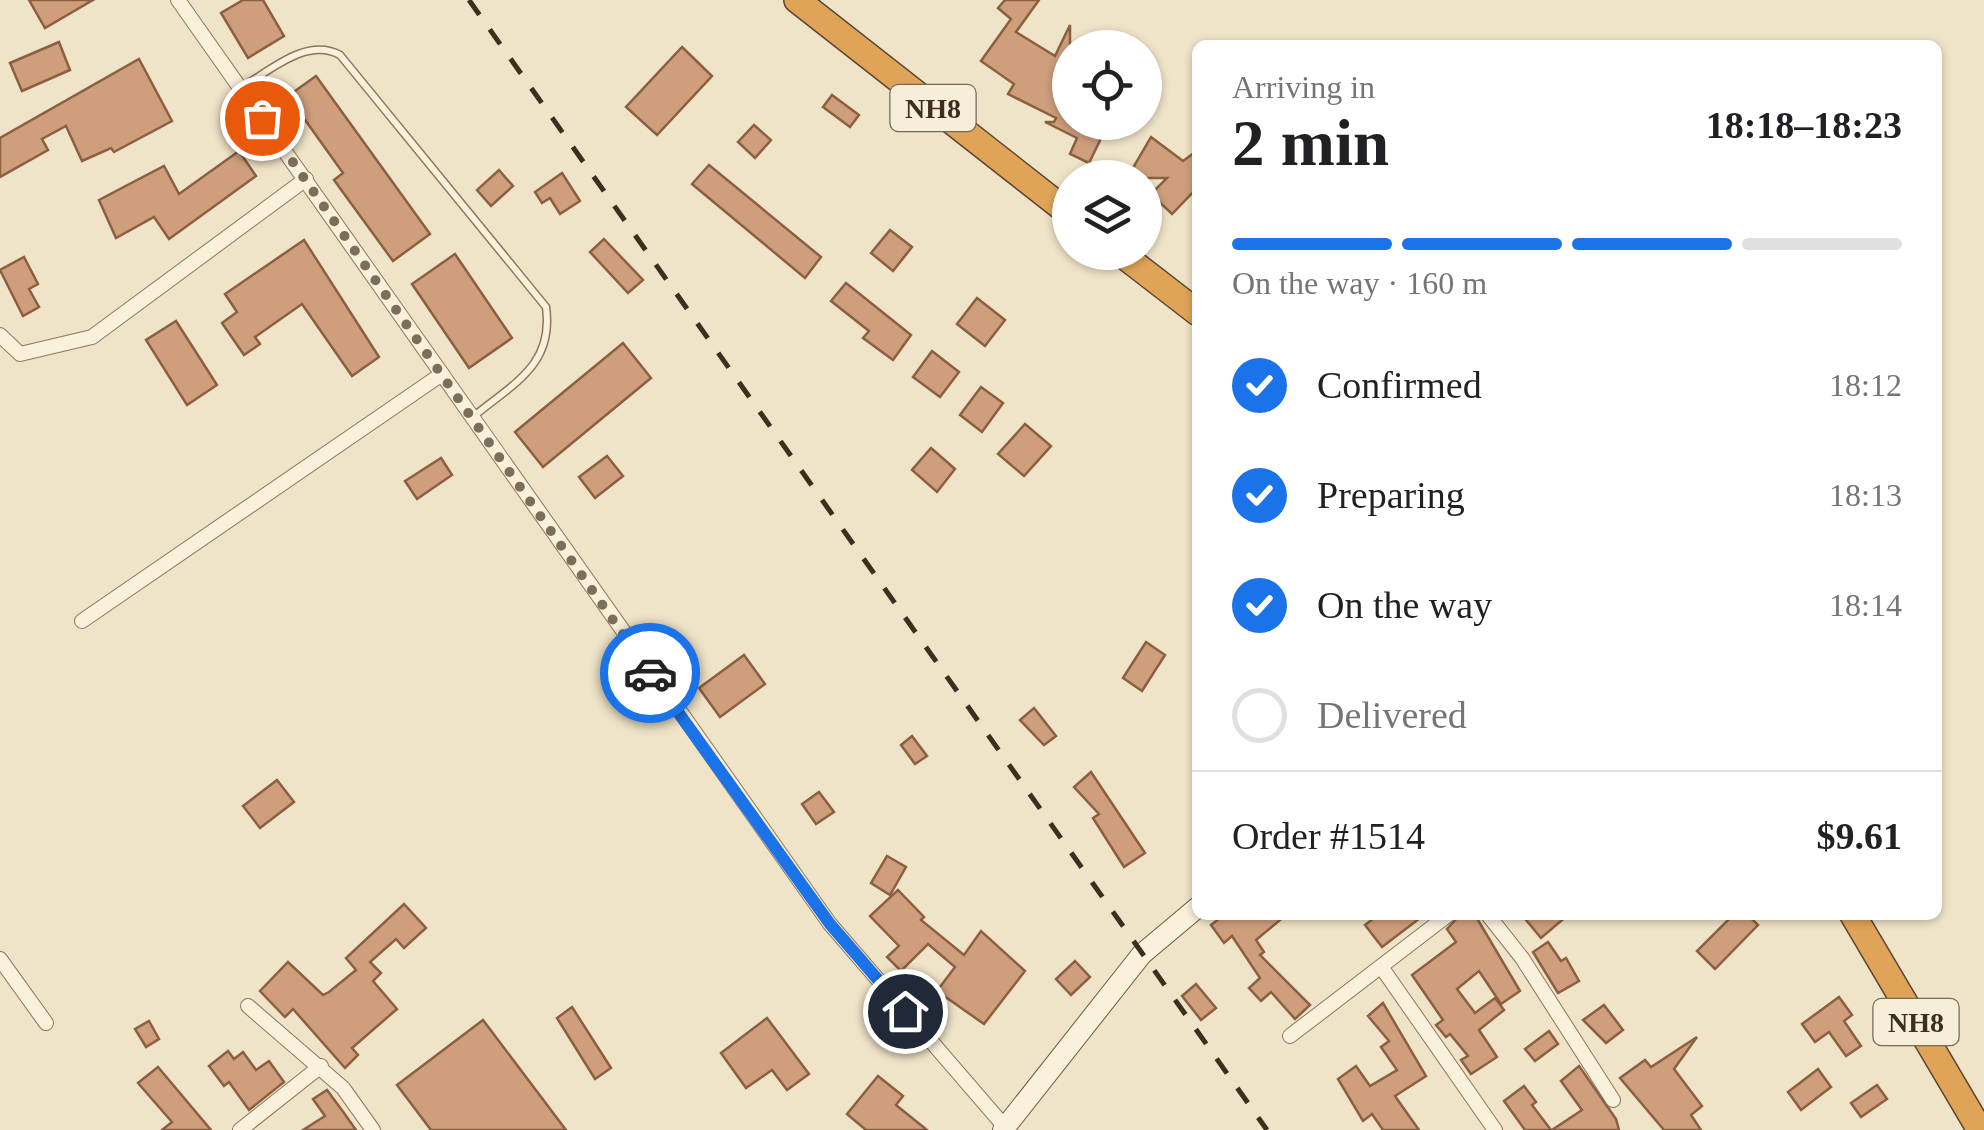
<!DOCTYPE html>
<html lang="en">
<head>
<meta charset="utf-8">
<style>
  :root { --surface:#fff; --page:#f6f6f6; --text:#202124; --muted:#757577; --line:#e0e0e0; --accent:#1a73e8 }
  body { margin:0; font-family:Georgia,serif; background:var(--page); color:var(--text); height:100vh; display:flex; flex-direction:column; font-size:38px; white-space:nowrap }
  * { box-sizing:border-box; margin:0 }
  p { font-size:32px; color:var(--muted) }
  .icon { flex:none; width:55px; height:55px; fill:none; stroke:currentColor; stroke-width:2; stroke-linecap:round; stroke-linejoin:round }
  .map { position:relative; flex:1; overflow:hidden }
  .details { position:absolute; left:1192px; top:40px; width:750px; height:880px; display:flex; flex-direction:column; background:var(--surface); border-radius:15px; box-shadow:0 2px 8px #0004 }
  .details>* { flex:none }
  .controls { position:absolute; left:1052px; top:30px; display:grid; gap:20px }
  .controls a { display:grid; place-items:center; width:110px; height:110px; border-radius:50%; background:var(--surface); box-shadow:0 2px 8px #0004; font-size:50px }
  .pin { position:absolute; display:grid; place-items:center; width:85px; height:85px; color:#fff; margin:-42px; border:5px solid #fff; border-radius:50%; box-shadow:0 2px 10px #0007 }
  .courier { position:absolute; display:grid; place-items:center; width:100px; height:100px; margin:-50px; border:8px solid #1a73e8; border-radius:50%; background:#fff; color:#222; box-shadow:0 2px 12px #0007 }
  .overview em { font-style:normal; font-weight:700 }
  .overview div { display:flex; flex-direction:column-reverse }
  .overview { display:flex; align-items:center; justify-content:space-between; height:170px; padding:0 40px }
  h1 { font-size:65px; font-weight:700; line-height:75px }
  .bar { display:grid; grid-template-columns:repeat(4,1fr); gap:15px 10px; align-content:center; height:120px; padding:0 40px }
  .bar i { height:12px; border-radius:8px; background:var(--line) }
  .bar .selected { background:var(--accent) }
  .bar p { grid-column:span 4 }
  .line { display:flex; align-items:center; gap:25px; padding:0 40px; border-top:2px solid var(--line) }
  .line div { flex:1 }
  ol { padding:0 40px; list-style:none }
  li { display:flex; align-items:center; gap:30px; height:110px }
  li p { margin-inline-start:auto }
  li .icon { padding:10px; border-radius:50%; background:var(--accent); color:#fff; stroke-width:4 }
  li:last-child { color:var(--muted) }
  li i { width:55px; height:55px; border:5px solid var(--line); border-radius:50% }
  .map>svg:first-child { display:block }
</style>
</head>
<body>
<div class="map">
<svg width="1984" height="1130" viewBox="0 0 1984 1130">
  <rect width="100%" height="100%" fill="#f0e4c8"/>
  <g fill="#cf9f7d" stroke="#8d5f41" stroke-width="2.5">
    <path d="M29,0h64l-48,28z"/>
    <path d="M243,0h20l21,36 -36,22 -27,-45z"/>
    <path d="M1005,0h34l-23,32 39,24 15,-31v97h39l-20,41 -19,-9 7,-16 -32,-16h9l2,-4 -48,-24 6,-10 -33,-23 30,-42 -13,-11z"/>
    <path d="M59,42l11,28 -48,21 -12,-28z"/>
    <path d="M682,47l30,29 -55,59 -31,-28z"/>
    <path d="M139,59l33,62 -58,31 -3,-4 -29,13 -16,-35 -24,13 6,11 -48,27v-39z"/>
    <path d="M316,76l114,158 -37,27 -59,-81 9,-7 -55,-77z"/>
    <path d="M832,95l27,20 -9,12 -27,-20z"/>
    <path d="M754,125l17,15 -16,18 -17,-16z"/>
    <path d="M1151,137l32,24 15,-11v37l-26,27 -21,-20 16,-16h-40z"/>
    <path d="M239,151l17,25 -87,63 -15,-22 -38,21 -17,-38 65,-34 15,28z"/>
    <path d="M709,165l112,92 -16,21 -113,-94z"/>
    <path d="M499,170l14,16 -22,20 -14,-16z"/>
    <path d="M562,173l18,28 -20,13 -10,-16 -8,5 -7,-11z"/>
    <path d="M890,230l22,17 -19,24 -22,-18z"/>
    <path d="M604,239l39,41 -15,13 -38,-41z"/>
    <path d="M304,240l75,117 -27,19 -50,-72 -47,33 5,7 -16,11 -22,-32 15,-11 -12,-18z"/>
    <path d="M455,254l57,84 -43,30 -57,-84z"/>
    <path d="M24,257l14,27 -9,5 10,18 -16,9 -23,-46z"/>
    <path d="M846,283l65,52 -18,25 -30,-22 6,-7 -38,-30z"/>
    <path d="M977,298l28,22 -20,26 -28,-22z"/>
    <path d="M176,321l41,64 -30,20 -41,-65z"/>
    <path d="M623,343l28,35 -108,89 -28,-35z"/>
    <path d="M932,351l27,21 -19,25 -27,-20z"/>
    <path d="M981,387l22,16 -21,29 -22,-17z"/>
    <path d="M1025,424l26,22 -27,30 -26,-22z"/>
    <path d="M931,448l24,21 -18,23 -25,-22z"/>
    <path d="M607,456l16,20 -28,22 -16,-21z"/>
    <path d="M441,458l11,17 -35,24 -12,-18z"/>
    <path d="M1146,642l19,13 -23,36 -19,-13z"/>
    <path d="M744,655l21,29 -45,33 -21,-29z"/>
    <path d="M1034,708l22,28 -12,9 -24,-25z"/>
    <path d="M912,736l15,20 -12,8 -14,-19z"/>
    <path d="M1091,772l54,81 -21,14 -31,-49 6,-4 -25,-27z"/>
    <path d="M277,780l17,22 -34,26 -17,-22z"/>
    <path d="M819,792l15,20 -18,12 -14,-20z"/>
    <path d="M887,856l19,11 -16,28 -19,-12z"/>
    <path d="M898,890l26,27 -3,3 43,35 17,-24 44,40 -41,53 -47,-33 18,-24 -27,-23 -27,27 -14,-14 12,-11 -29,-30z"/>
    <path d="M404,904l22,24 -22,20 -8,-9 -26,23 11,11 -8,8 24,28 -45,39 6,7 -13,13 -52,-59 -8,8 -25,-26 28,-29 35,33 6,-3 27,-22 -10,-12z"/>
    <path d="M1224,915h62l-30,25 8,12 -4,3 50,50 -15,14 -24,-27 -10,9 -12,-13 11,-10 -28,-42 -8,7 -13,-18z"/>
    <path d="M1378,915h46l-42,32 -17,-22z"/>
    <path d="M1475,915l45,76 -19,13 -22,-33 -22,18 18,24 20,-15 9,12 -25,20 18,27 -26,17 -10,-14 7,-4 -18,-22 -4,3 -10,-12 7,-5 -31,-45 44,-33 -9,-13 11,-12z"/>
    <path d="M1522,915h46l-27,23z"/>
    <path d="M1733,915h15l10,10 -43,44 -18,-18z"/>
    <path d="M1548,942l13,19 5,-3 13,23 -21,12 -25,-41z"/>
    <path d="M1075,961l15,16 -19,18 -15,-16z"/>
    <path d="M1196,984l20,24 -15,12 -19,-24z"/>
    <path d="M1839,997l13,18 -8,6 17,25 -15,10 -17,-24 -14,10 -13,-18z"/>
    <path d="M1383,1003l43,73 -31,20 24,34h-36l-11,-16 -9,7 -25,-42 18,-13 14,20 27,-16 -16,-23 8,-6 -21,-25z"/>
    <path d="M1604,1005l19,25 -17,13 -23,-23z"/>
    <path d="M572,1007l39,61 -16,11 -38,-61z"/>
    <path d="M767,1018l42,56 -22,16 -15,-20 -26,18 -25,-35z"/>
    <path d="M483,1020l83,110h-135l-34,-45z"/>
    <path d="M149,1021l10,18 -13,8 -11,-18z"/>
    <path d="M1549,1031l9,13 -23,17 -10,-12z"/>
    <path d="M1697,1037l-23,32 28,37 -11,9 10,15h-37l-44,-52 25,-18 6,7z"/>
    <path d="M228,1051l6,8 9,-7 13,18 13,-9 15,21 -35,28 -20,-28 -5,4 -15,-20z"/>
    <path d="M1579,1066l37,53 3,11h-67l30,-20 -21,-29z"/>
    <path d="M158,1067l53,63h-49l10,-8 -34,-39z"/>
    <path d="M1818,1069l13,18 -30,23 -13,-18z"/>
    <path d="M878,1076l25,20 -7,9 31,25h-61l-19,-16z"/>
    <path d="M1877,1085l10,14 -26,18 -10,-14z"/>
    <path d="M1524,1086l12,16 -4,3 19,25h-26l-21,-29z"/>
    <path d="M327,1090l17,23 12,17h-53l22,-14 -12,-17z"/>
  </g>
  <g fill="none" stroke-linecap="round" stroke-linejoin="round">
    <g stroke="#8d765c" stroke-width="9">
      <path id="lane" d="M242,87c29,-17 65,-50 98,-32l206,252c8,58 -32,76 -72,109"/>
    </g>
    <g stroke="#8d765c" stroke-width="16">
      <g id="street">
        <path d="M178,0l652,924 175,203"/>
        <path d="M0,335l20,19 72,-17 214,-158"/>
        <path d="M82,621l360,-247"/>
        <path d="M1488,915l34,43 91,142"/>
        <path d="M0,959l46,64"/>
        <path d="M1382,968l113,162"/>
        <path d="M248,1006l95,82 30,42"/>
        <path d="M1290,1036l158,-121"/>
        <path d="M240,1130l81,-64"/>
      </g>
    </g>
    <g stroke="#6f573f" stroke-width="22">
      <path id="secondary" d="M1003,1130l139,-176 56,-47"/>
    </g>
    <g stroke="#5b4430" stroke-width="28">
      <g id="highway">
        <path d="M797,0l273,214"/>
        <path d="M1119,252l79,61"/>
        <path d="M1853,915l127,215"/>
      </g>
    </g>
    <use href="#lane" stroke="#faf1dc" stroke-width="6"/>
    <use href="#street" stroke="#faf1dc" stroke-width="14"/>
    <use href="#secondary" stroke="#faf1dc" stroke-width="20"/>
    <use href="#highway" stroke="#e0a458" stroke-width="25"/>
    <path stroke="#3d2e20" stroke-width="5" stroke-dasharray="18 18" stroke-linecap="butt" d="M469,0l798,1130"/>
  </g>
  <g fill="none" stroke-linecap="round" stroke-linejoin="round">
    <path stroke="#7c6e5b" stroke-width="10" stroke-dasharray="0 18" d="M262,118l388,555"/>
    <path stroke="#1a73e8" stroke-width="12" d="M650,673l180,251 75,87"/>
  </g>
  <g text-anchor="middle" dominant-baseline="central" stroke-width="10" stroke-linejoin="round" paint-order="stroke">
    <g fill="#f7eed8" stroke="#756857" stroke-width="2.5">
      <rect x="890.5" y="85" width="85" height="46" rx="8"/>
      <rect x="1873.5" y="999" width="85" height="46" rx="8"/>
    </g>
    <g font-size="28" font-weight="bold" fill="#3d2e20">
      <text x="933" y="108">NH8</text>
      <text x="1916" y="1022">NH8</text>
    </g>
  </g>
</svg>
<div class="controls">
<a><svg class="icon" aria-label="locate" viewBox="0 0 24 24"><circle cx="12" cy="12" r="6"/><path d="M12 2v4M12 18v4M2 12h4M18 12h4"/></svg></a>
<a><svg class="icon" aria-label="layers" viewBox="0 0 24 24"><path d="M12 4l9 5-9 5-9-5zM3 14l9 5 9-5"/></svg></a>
</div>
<div class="pin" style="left:262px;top:118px;background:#ea580c"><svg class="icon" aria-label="bag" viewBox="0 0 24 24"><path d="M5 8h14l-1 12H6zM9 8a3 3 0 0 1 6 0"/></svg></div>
<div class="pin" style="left:905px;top:1011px;background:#1f2937"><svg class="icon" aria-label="home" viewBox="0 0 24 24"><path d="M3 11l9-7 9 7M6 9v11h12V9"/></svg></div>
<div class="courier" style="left:650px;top:673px"><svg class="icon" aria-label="car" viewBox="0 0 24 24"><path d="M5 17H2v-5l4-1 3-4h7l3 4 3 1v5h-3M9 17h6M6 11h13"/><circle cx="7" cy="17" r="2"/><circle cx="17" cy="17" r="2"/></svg></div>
<section class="details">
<div class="overview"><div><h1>2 min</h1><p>Arriving in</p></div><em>18:18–18:23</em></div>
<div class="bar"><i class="selected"></i><i class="selected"></i><i class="selected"></i><i></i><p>On the way · 160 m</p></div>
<ol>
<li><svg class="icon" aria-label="check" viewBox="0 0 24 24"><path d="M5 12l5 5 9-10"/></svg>Confirmed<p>18:12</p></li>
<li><svg class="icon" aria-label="check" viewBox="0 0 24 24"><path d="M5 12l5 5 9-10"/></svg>Preparing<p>18:13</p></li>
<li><svg class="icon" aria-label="check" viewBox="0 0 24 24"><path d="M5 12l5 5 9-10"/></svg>On the way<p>18:14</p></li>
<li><i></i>Delivered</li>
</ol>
<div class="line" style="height:130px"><div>Order #1514</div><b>$9.61</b></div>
</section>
</div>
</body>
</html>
